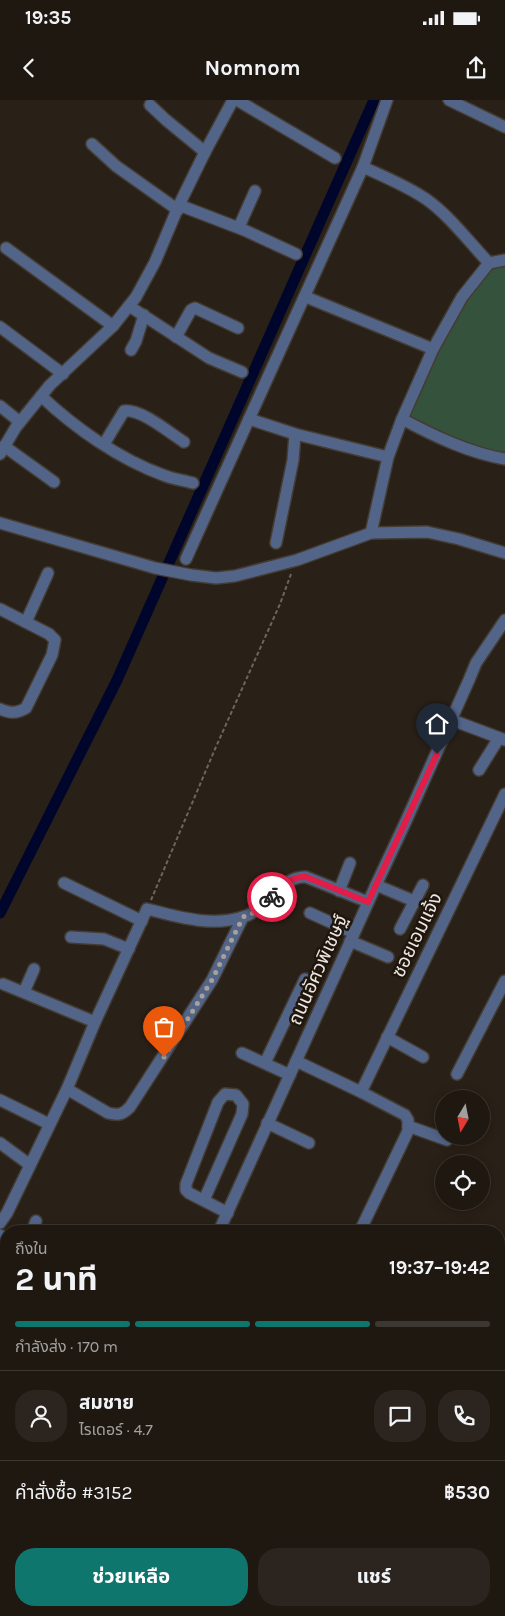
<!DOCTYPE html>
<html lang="th">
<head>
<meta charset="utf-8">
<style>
  :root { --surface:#1f1811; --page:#2c251f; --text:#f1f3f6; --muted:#a1a09f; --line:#3c3731; --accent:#0f766e }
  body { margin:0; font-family:Karla,"Noto Sans Thai",sans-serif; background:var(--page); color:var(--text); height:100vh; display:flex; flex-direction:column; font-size:19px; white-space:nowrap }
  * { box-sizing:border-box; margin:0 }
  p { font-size:16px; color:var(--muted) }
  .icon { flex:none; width:28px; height:28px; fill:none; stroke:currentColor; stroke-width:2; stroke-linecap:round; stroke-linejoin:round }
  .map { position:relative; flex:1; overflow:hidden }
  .sheet { position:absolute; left:0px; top:1125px; width:505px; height:391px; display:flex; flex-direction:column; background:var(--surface); border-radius:20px 20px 0 0; box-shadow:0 2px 12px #0003,0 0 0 1px var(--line) }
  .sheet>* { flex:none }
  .needle { width:32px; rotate:190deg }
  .buttons { position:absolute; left:435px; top:990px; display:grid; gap:10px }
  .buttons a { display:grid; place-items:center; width:55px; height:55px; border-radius:50%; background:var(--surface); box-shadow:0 2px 12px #0003,0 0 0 1px var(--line); font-size:25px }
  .pin { position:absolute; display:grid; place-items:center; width:42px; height:42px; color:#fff; margin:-51px -21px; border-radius:50% 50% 50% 0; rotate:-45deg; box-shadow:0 0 5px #0007 }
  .pin .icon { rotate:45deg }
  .courier { position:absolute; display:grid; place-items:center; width:50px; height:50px; margin:-25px; border:4px solid #e11d48; border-radius:50%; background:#fff; color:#222; box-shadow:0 1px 6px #0007 }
  .summary em { font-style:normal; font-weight:700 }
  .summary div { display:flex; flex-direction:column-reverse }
  .summary { display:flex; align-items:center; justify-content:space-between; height:85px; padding:0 15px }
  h1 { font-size:32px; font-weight:700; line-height:38px }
  .bar { display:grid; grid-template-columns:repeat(4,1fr); gap:8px 5px; align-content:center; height:60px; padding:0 15px }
  .bar i { height:6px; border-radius:4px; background:var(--line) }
  .bar .active { background:var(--accent) }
  .bar p { grid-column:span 4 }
  .line { display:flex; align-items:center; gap:12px; padding:0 15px; border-top:1px solid var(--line) }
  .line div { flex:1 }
  .round { display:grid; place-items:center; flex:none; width:52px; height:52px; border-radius:20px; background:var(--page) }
  .cta { display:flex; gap:10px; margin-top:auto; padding:10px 15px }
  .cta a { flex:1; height:58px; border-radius:20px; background:var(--accent); color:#fff; font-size:20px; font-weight:700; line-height:58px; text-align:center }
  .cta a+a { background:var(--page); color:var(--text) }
  .status { display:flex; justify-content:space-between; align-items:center; height:35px; padding:0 25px; background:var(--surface); direction:ltr }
  .status svg { height:14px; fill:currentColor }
  header { display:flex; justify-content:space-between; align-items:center; height:65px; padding:0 15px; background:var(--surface); font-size:22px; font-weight:700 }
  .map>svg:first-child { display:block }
</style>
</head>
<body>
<div class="status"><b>19:35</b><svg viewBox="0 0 49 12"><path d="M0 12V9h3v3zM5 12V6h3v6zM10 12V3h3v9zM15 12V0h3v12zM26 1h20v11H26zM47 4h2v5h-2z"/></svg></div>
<header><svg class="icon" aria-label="back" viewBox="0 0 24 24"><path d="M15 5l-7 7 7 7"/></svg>Nomnom<svg class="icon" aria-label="share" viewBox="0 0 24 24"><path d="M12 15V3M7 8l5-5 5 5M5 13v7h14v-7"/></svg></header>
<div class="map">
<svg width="505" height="1516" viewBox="0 0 505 1516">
  <rect width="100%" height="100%" fill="#292017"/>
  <path fill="#35523c" d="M505,160v195l-35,-10 -63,-27 31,-72 45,-84z"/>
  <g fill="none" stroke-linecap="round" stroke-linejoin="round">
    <path stroke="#00062b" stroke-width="11" d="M0,813l117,-233 257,-580"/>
    <g stroke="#00062b" stroke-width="20">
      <path d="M0,1333l6,2"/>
      <path d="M466,1510l13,6"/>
    </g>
    <g stroke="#443c33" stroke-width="14">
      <g id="minor">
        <path d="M237,0l98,58"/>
        <path d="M387,0l-24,67 -114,252 46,15 93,23"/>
        <path d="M449,0l56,27"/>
        <path d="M150,5l16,15 39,32"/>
        <path d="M92,44l24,22 62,44"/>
        <path d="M363,67c22,10 44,19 63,32 24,17 43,43 63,64l-27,34 -29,52 -31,70 -14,38 -17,76"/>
        <path d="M179,105l65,25 52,24"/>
        <path d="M239,127l16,-36"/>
        <path d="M6,148l107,78"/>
        <path d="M489,163l16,-3"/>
        <path d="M306,197l127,52"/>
        <path d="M129,206l80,52 33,14"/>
        <path d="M0,227l63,47"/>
        <path d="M176,237l15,-27 4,-2 43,20"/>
        <path d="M131,250l5,-9 8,-26"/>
        <path d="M41,296c34,32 78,63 122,79 9,4 20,5 30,8"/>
        <path d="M0,306l20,16"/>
        <path d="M402,319c32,17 67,34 103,40"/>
        <path d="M104,344l20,-33c16,-3 46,22 60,31"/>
        <path d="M4,346l50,36"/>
        <path d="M0,354l16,-27 34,-42 63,-59 23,-29 19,-35 24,-57 26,-53 28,-52"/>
        <path d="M0,423l155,45 36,7 25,3 19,-2 62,-16 74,-27 56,-1 32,7 46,14"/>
        <path d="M276,443l17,-83 2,-26"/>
        <path d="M186,459l63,-140"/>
        <path d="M0,509l49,25 6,6 -3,15 -26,53c-10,6 -16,5 -26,1"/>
        <path d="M26,522l22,-49"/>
        <path d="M452,620l53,20"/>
        <path d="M479,670l20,-32"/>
        <path d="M64,783l78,38"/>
        <path d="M376,785l38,16"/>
        <path d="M339,791l11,-28"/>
        <path d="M310,813l44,20"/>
        <path d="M400,829l23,-44"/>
        <path d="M71,837l33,2 25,10"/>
        <path d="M350,841l38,16"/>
        <path d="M3,884l92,38"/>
        <path d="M24,892l10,-23"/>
        <path d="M387,937l36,20"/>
        <path d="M242,953l48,22"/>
        <path d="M296,961l65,31 44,23 3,5v11l-48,100"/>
        <path d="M265,963l40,-84"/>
        <path d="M457,974l48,-93"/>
        <path d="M67,989l41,24c11,3 15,1 22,-6l82,-127 31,-63"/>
        <path d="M361,992l144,-298"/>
        <path d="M0,1000l49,24"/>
        <path d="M267,1023l42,20"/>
        <path d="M408,1026l39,14"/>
        <path d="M0,1043l30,22"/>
        <path d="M204,1100l38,-86 1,-10 -7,-9 -11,-1 -7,8 -32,82v6l3,3 39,20"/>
        <path d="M0,1123l7,-10 60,-124 28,-67 52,-113c31,8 64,18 96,8 24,-7 38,-42 63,-40l62,25"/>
        <path d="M32,1131l4,-10"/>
        <path d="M219,1131l157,-346 30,-64 63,-141 7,-17 29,-43"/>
        <path d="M0,1135l6,4"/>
        <path d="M0,1202l6,-14"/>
        <path d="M499,1312l6,-12"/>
        <path d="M499,1331l6,3"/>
        <path d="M95,1510v6"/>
        <path d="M136,1510l1,6"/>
        <path d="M293,1510v6"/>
      </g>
    </g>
    <path stroke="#6e665e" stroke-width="2" stroke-dasharray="4 2.5" stroke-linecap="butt" d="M151,800l64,-151 65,-145 11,-30"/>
    <use href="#minor" stroke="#526589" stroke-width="11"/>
  </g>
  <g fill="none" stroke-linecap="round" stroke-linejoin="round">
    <path stroke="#a8a19a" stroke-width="5" stroke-dasharray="0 9" d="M164,957l48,-77 31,-63 10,-4 19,-16"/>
    <path stroke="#e11d48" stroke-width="6" d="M272,797c11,-11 18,-21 34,-20l62,25 69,-148"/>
  </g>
  <g text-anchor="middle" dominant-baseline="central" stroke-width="5" stroke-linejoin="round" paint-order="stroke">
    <g font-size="19" fill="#ede7e1" stroke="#1f160e">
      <text transform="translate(417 835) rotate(-64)">ซอยเอมแจ้ง</text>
      <text transform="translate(318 870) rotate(-66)">ถนนอัศวพิเชษฐ์</text>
    </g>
  </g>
</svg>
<div class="buttons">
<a><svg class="needle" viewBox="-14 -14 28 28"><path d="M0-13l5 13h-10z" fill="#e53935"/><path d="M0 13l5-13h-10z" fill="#a1a09f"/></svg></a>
<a><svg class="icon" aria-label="locate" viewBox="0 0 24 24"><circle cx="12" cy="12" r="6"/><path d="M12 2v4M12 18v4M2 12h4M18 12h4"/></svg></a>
</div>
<div class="pin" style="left:164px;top:957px;background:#ea580c"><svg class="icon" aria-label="bag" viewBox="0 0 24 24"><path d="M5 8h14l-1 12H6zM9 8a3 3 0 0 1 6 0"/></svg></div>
<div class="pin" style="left:437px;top:654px;background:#1f2937"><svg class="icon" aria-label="home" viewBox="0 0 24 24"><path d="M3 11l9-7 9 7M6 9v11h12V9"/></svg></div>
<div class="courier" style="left:272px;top:797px"><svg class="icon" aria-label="bike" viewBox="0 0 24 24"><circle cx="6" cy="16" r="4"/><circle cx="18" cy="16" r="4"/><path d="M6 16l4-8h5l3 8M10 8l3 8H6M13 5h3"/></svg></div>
<section class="sheet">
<div class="summary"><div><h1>2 นาที</h1><p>ถึงใน</p></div><em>19:37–19:42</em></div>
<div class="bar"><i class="active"></i><i class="active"></i><i class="active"></i><i></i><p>กำลังส่ง · 170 m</p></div>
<div class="line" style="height:90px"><a class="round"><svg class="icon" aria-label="person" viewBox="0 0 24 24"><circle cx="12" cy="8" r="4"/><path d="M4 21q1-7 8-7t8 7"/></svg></a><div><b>สมชาย</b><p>ไรเดอร์ · 4.7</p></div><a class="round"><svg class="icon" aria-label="chat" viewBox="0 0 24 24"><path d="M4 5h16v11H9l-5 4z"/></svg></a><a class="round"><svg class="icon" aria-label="phone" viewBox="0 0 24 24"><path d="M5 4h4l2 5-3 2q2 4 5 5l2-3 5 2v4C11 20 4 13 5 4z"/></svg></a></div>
<div class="line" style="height:65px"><div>คำสั่งซื้อ #3152</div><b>฿530</b></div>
<div class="cta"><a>ช่วยเหลือ</a><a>แชร์</a></div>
</section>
</div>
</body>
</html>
